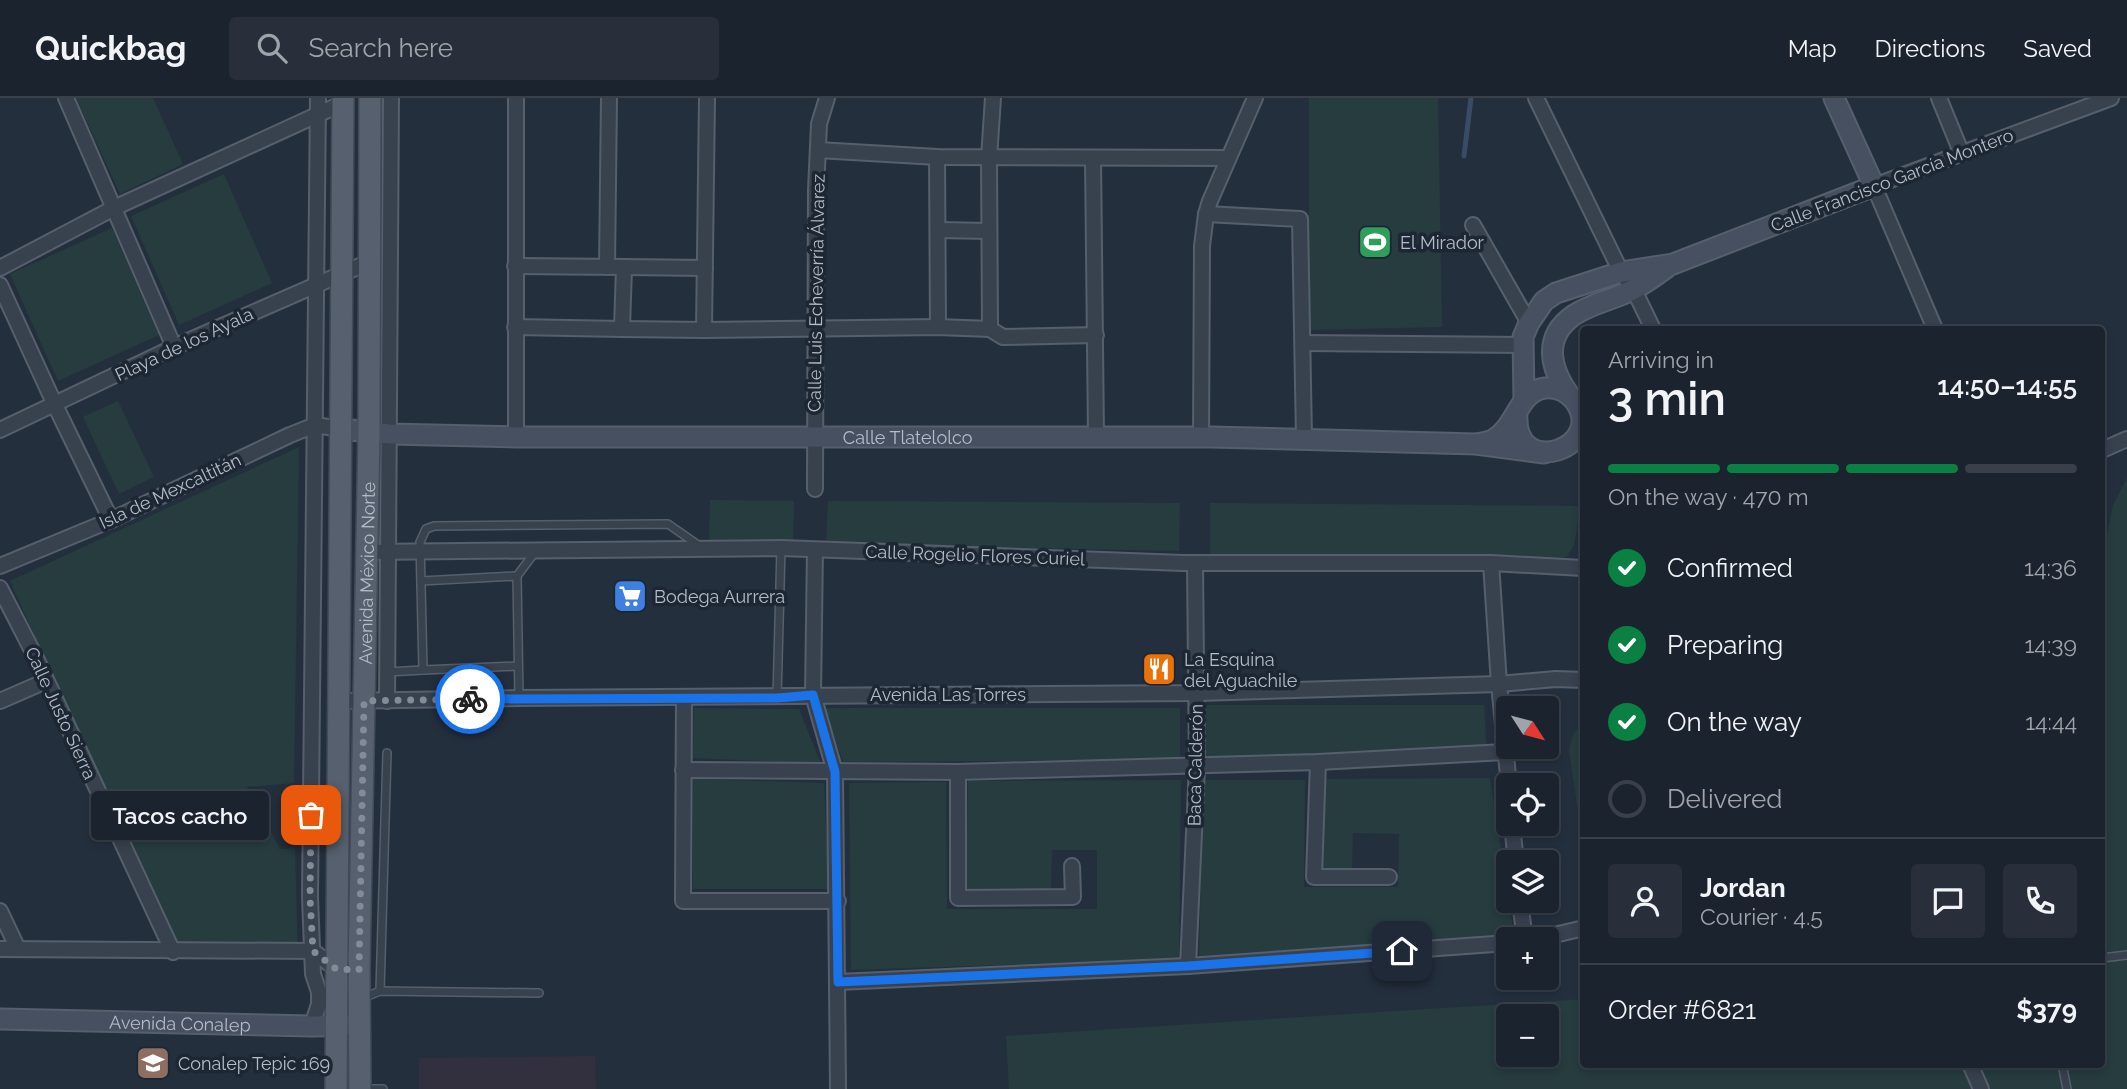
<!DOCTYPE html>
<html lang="en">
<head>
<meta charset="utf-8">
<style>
  :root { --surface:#1b232e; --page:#282f3a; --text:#f1f3f6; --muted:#a0a4aa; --line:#39404a; --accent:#0b8043 }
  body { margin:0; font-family:Raleway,sans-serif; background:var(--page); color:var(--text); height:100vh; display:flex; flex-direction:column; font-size:26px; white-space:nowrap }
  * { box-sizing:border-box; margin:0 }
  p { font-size:23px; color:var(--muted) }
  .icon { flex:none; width:38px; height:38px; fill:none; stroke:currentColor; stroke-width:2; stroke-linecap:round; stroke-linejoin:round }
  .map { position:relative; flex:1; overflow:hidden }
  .side { position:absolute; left:1580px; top:228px; width:525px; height:742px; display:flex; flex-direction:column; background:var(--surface); border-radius:7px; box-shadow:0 4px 10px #0003,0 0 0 2px var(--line) }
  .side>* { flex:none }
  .needle { width:46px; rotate:126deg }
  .tools { position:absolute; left:1496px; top:598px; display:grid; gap:14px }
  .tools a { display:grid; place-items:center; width:63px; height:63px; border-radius:7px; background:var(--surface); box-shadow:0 4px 10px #0003,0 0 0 2px var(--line); font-size:35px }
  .pin { position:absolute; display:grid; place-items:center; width:60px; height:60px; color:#fff; margin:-30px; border-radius:14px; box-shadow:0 4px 10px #0006 }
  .courier { position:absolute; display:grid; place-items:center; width:70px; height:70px; margin:-35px; border:5px solid #1a73e8; border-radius:50%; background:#fff; color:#222; box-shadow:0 2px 9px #0007 }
  .bubble { position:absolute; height:49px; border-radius:7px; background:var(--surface); box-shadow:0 4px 10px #0003,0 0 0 2px var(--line); font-size:23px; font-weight:600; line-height:49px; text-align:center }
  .head em { font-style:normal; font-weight:600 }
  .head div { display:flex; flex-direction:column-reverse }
  .head { display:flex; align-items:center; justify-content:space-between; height:119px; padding:0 28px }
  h1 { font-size:46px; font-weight:600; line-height:52px }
  .bar { display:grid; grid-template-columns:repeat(4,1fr); gap:10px 7px; align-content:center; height:84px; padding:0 28px }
  .bar i { height:9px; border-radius:5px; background:var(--line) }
  .bar .active { background:var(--accent) }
  .bar p { grid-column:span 4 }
  .line { display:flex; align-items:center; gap:18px; padding:0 28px; border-top:2px solid var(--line) }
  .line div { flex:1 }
  .round { display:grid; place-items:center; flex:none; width:74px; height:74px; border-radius:7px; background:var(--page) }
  ol { padding:0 28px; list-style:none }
  li { display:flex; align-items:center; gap:21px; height:77px }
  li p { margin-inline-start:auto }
  li .icon { padding:7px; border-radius:50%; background:var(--accent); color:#fff; stroke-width:4 }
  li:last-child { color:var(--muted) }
  li i { width:38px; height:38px; border:4px solid var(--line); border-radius:50% }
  header { display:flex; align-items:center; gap:42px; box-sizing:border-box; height:98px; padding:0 35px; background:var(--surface); border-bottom:2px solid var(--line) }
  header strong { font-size:33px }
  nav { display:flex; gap:38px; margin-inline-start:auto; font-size:24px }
  .search { width:490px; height:63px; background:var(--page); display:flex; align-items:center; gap:18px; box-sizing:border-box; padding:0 24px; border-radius:7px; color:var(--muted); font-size:26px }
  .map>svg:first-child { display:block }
</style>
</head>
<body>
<header>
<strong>Quickbag</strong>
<div class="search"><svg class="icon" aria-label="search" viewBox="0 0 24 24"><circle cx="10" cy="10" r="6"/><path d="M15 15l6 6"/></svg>Search here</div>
<nav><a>Map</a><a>Directions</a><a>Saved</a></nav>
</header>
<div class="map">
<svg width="2127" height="991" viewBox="0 0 2127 991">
  <rect width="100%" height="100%" fill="#242f3e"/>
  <path fill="#32303f" d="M595,958l1,33h-177v-31z"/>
  <g fill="#263c3f" fill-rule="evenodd">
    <path d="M76,0h77l30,66 -63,30z"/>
    <path d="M1309,0h129l4,229 -133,3z"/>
    <path d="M224,76l48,109 -93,42 -48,-109z"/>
    <path d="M112,130l47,107 -101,46 -48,-107z"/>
    <path d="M118,303l36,76 -35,17 -36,-77z"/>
    <path d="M299,349l-5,336 -47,4 33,62 15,-1 3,110 -120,-2 -168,-375z"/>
    <path d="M2127,380v611h-1118l-3,-53 578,-37v65h518v-505l11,-54zM1508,919h39v38h-39z"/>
    <path d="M710,402l84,1 -1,42 -84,-1z"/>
    <path d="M828,403l352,2 -1,48 -353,-7z"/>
    <path d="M1210,405l371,3 -7,39 -7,12 -8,2 -349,-4z"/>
    <path d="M1206,607h278l3,53 -283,2z"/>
    <path d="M694,610l105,1 22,55 -128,-6z"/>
    <path d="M824,610h356v52l-337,2z"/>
    <path d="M1584,624v131l-15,-103 4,-16z"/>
    <path d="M1490,680l24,158 -315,21 4,-177h102l-1,107h94l1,-53 -46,-1 -1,36 -29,1 1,-91z"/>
    <path d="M693,681l131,4 5,106h-136z"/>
    <path d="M1181,682l-2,179 -328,11 -2,-187 97,-1 1,127h150v-59h-45l-1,42 -85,-2 2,-109z"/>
  </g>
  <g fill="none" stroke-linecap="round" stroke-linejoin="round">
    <path stroke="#394c67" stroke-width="5" d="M1464,58l7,-58"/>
    <g stroke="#565f6c" stroke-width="10">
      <g id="lane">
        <path d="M517,478l18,-24"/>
        <path d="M421,483l96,-5 2,122"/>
        <path d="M518,568l-95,4 -3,-128 6,-13 8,-3 234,-2 33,23"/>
        <path d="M387,574l36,-2"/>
        <path d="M777,600l4,-150"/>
        <path d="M2102,860l25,-3"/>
        <path d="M380,893l7,-238"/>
        <path d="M363,900l17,-7 159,2"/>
        <path d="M2062,966l5,25"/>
        <path d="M364,991h19"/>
      </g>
    </g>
    <g stroke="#565f6c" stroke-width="18">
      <g id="street">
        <path d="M66,0l108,249"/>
        <path d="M1536,0l85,174 13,18 19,39"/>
        <path d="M1939,0l23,56"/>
        <path d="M818,52l119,7 291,1"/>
        <path d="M937,59l1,170"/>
        <path d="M1093,60l3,279"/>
        <path d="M1206,116l94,5 4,220"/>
        <path d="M1473,127l56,98"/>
        <path d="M938,132l51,1"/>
        <path d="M607,169l2,-169"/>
        <path d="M624,169l81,1"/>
        <path d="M0,170l114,-60 229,-105"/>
        <path d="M0,187l55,120 56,115"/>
        <path d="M515,229l107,2 2,-62 -109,-1"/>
        <path d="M622,231l82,1 234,-3 52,2 13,8 93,-2"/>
        <path d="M990,231l-1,-171 4,-60"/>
        <path d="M1935,231l-61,-143 237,-88"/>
        <path d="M704,232l3,-232"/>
        <path d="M1303,245l220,2"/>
        <path d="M0,332l174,-83 195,-85"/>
        <path d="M516,339v-339"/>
        <path d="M1201,339l1,-191 4,-32 4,-13 45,-103"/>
        <path d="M2102,352l25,-11"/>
        <path d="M815,391l1,-299 3,-66 8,-26"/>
        <path d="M815,452l-2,145 22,77 3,317"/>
        <path d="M367,454l414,-4 402,15h308l92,5"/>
        <path d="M1491,465l8,121 10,102"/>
        <path d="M0,468l111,-46 179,-85 25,-10 26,4"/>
        <path d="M0,490l37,72 136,292"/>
        <path d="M684,599l-1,204h155"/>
        <path d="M0,603l46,-20"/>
        <path d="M340,603l179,-3 678,-5 302,-9 57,-5 28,1"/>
        <path d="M387,603l4,-603"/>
        <path d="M1318,664l-4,115h75"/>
        <path d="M683,672l275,2 360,-10 187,-10"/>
        <path d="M958,674v126l115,-1 -1,-31"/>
        <path d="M1512,726l4,39"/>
        <path d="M1520,803l5,39"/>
        <path d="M0,813l18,38"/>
        <path d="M1533,842l51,-12"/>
        <path d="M0,851l313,2 23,18h23"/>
        <path d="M1188,868l9,-200 -2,-203"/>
        <path d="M838,884l350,-16 320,-23"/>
        <path d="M312,928l7,-22v-12l-6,-18 -3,-77 8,-799"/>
        <path d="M1970,966l11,25"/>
      </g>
    </g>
    <g stroke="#565f6c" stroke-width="23">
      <g id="secondary">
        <path d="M1570,298c-20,-27 -28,-59 4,-81 18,-12 42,-16 60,-26 12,-6 22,-14 32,-21"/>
        <path d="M1524,301l-1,-62 6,-14 15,-22 12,-8 65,-21 52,-8 201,-78 -40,-88"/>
        <path id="s1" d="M341,331l48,5 127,3h695l265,7 68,9"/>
        <path d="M1477,346c5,-1 11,-2 16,-4 23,-12 25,-49 52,-52 11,-1 22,4 29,12 36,47 -61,82 -57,14"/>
        <path id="s2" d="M0,921l312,7 47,-1"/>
      </g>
    </g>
    <g stroke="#414a57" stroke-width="24">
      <g id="primary">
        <path d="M336,991l7,-991"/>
        <path id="s3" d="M360,991l-1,-120 10,-536 1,-335"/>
      </g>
    </g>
    <use href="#lane" stroke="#38414e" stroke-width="7"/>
    <use href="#street" stroke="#38414e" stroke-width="14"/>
    <use href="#secondary" stroke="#465061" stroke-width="19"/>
    <use href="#primary" stroke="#56606e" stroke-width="21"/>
  </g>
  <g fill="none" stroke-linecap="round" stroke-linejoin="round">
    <path stroke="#828b98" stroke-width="7" stroke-dasharray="0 12.6" d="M311,717l-1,82 3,54 23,18 23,1 5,-269 106,-2"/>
    <path stroke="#1a73e8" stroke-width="9" d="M470,601l307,-1 36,-3 22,77 3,210 350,-16 214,-15"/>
  </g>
  <defs>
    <g id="stadium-square" transform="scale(1.75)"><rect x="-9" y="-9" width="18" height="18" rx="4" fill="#2e9e5b" stroke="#1d2633"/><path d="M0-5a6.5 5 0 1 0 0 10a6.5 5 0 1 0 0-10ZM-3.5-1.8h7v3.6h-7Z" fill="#fff"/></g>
    <g id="supermarket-square" transform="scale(1.75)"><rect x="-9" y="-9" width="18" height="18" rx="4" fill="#3f7fe0" stroke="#1d2633"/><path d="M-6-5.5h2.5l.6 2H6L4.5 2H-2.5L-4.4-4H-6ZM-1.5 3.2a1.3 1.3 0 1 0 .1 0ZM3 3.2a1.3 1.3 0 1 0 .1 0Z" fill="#fff"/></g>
    <g id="restaurant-square" transform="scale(1.75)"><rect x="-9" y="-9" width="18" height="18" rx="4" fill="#e8710a" stroke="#1d2633"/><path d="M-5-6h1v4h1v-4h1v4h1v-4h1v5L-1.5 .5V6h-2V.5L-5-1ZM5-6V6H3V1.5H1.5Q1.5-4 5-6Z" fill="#fff"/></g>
    <g id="school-square" transform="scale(1.75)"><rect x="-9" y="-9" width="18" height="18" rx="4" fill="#8d6e63" stroke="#1d2633"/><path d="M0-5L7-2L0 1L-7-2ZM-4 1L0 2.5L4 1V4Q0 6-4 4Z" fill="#fff"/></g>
  </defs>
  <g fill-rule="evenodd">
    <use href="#stadium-square" x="1375" y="144"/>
    <use href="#supermarket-square" x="630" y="498"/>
    <use href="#restaurant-square" x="1159" y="571"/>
    <use href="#school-square" x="153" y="965"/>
  </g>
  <g text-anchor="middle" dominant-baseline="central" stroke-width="7" stroke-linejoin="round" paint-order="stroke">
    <g font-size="18" fill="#b4bcc9" stroke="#1d2633">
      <text transform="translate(1892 82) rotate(-21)">Calle Francisco García Montero</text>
      <text transform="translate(816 195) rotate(-89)">Calle Luis Echeverría Álvarez</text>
      <text transform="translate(184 246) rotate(-25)">Playa de los Ayala</text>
      <text stroke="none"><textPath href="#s1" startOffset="567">Calle Tlatelolco</textPath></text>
      <text transform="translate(170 393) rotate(-25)">Isla de Mexcaltitán</text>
      <text transform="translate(975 457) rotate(2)">Calle Rogelio Flores Curiel</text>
      <text stroke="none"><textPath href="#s3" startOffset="516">Avenida México Norte</textPath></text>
      <text x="948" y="596">Avenida Las Torres</text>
      <text transform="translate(61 615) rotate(65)">Calle Justo Sierra</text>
      <text transform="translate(1195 667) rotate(-89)">Baca Calderón</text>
      <text stroke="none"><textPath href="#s2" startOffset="180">Avenida Conalep</textPath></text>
    </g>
    <g font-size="18" fill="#b4bcc9" stroke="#1d2633" text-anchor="start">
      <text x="1400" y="144">El Mirador</text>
      <text x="654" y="498">Bodega Aurrera</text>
      <text x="1184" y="561">La Esquina<tspan x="1184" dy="21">del Aguachile</tspan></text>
      <text x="178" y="965">Conalep Tepic 169</text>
    </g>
  </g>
</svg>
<div class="tools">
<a><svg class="needle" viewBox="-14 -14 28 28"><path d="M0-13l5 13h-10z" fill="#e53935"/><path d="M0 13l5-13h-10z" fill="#a0a4aa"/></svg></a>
<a><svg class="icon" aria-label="locate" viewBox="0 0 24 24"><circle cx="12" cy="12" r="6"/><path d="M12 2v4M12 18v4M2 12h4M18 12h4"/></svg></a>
<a><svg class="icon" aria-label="layers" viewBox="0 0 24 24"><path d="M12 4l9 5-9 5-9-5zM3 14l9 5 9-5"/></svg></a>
<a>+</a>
<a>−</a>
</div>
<div class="pin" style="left:311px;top:717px;background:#ea580c"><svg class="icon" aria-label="bag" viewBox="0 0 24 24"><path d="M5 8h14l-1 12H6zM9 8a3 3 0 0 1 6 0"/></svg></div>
<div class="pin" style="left:1402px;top:853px;background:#1f2937"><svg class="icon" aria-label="home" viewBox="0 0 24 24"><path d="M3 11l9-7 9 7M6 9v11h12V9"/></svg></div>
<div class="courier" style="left:470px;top:601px"><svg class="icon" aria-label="bike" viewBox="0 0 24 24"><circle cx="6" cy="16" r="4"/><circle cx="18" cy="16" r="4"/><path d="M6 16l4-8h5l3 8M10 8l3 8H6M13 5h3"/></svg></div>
<div class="bubble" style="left:91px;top:693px;width:178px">Tacos cacho</div>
<section class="side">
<div class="head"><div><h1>3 min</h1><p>Arriving in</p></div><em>14:50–14:55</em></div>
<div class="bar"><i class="active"></i><i class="active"></i><i class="active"></i><i></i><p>On the way · 470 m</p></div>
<ol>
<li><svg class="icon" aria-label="check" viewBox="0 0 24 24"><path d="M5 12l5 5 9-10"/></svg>Confirmed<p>14:36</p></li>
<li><svg class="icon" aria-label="check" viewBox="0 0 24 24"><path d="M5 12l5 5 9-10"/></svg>Preparing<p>14:39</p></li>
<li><svg class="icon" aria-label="check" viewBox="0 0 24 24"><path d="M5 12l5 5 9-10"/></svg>On the way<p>14:44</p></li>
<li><i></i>Delivered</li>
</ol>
<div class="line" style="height:126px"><a class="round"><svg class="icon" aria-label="person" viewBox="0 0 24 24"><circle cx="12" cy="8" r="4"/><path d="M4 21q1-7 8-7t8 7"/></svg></a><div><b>Jordan</b><p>Courier · 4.5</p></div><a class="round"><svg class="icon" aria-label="chat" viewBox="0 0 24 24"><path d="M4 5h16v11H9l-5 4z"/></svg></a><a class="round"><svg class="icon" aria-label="phone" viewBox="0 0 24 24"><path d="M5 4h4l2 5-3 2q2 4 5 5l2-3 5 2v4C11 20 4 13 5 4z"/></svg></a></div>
<div class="line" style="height:91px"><div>Order #6821</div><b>$379</b></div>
</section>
</div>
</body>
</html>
